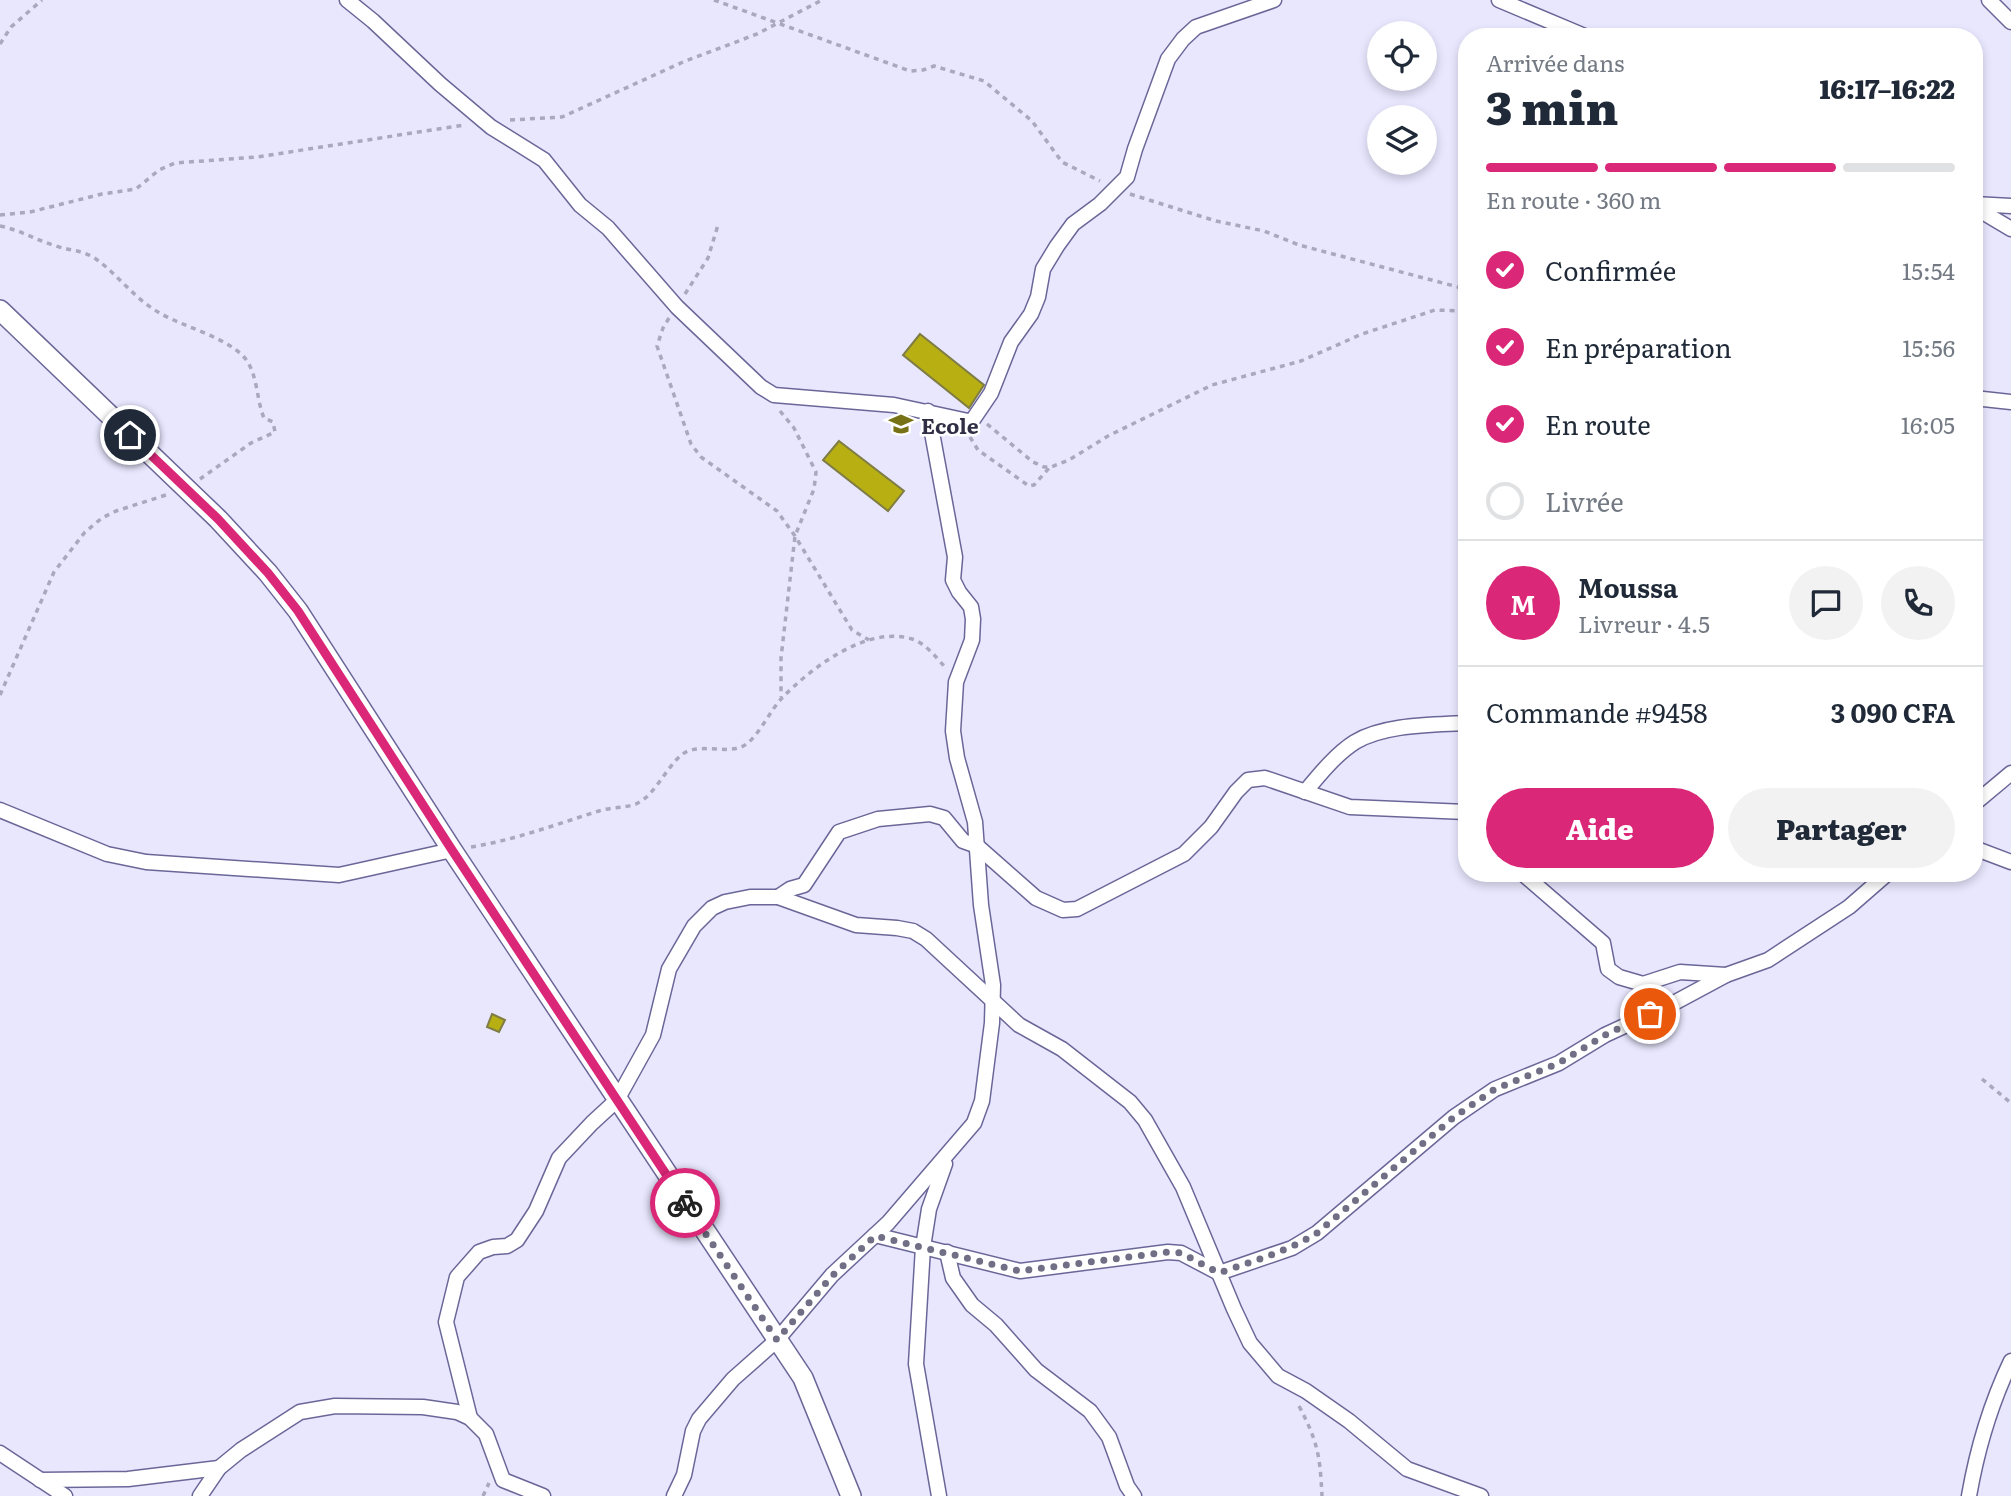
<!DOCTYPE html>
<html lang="fr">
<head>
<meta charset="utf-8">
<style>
  :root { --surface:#fff; --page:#f2f2f3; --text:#1f2937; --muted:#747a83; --line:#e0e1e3; --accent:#db2777 }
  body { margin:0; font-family:Literata,serif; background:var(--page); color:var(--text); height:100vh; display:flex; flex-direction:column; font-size:26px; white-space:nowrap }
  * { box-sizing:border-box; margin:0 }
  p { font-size:23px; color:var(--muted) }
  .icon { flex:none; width:38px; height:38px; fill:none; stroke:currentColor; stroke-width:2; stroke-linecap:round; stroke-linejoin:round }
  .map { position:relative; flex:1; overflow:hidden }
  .side { position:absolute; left:1458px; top:28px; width:525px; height:854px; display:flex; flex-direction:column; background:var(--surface); border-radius:28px; box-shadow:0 4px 10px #0003 }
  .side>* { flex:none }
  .buttons { position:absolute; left:1367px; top:21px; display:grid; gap:14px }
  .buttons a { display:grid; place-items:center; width:70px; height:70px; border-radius:50%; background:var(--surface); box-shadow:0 4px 10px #0003; font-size:35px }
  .pin { position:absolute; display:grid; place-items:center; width:60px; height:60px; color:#fff; margin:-30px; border:4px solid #fff; border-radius:50%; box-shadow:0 2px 7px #0007 }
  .courier { position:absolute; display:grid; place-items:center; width:70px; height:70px; margin:-35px; border:5px solid #db2777; border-radius:50%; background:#fff; color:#222; box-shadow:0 2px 9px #0007 }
  .summary em { font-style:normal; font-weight:800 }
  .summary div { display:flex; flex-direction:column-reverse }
  .summary { display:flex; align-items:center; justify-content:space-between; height:119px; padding:0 28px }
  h1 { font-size:46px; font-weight:800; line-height:52px }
  .bar { display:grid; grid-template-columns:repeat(4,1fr); gap:10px 7px; align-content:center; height:84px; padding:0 28px }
  .bar i { height:9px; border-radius:5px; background:var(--line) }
  .bar .on { background:var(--accent) }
  .bar p { grid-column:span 4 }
  .line { display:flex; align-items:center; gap:18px; padding:0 28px; border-top:2px solid var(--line) }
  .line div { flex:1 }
  .round { display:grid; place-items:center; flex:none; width:74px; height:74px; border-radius:37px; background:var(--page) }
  ol { padding:0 28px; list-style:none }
  li { display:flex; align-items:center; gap:21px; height:77px }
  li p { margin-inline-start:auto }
  li .icon { padding:7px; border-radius:50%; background:var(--accent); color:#fff; stroke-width:4 }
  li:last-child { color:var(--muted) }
  li i { width:38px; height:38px; border:4px solid var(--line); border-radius:50% }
  .action { display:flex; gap:14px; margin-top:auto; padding:14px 28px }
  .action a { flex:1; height:80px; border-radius:42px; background:var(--accent); color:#fff; font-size:28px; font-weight:800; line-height:80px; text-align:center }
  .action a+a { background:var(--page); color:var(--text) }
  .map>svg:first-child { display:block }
</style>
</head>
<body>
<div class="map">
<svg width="2011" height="1496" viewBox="0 0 2011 1496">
  <rect width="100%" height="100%" fill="#e8e7fe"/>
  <g fill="#b8b013" stroke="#7f7c44" stroke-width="2">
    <path d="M920,334l64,51 -15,23 -66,-53z"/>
    <path d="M839,441l65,50 -16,20 -65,-51z"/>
    <path d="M492,1014l13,6 -6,12 -12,-5z"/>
  </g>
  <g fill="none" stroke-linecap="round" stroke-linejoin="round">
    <g stroke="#6a6798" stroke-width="17">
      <g id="street">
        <path d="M347,0l26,21 67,63 51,43 53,33 36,45 28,23 69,79 84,80 13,8 120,10 74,16h4l19,-28 20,-51 20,-28 7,-17 5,-28 14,-23 16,-22 27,-20 27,-27 8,-28 33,-90 15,-20 13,-12 78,-27"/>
        <path d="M1499,0l88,37"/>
        <path d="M1989,0l22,22"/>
        <path d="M1974,204l37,2"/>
        <path d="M1974,207l37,22"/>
        <path d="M1974,398l37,4"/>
        <path d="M1305,792c14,-17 31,-38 50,-50 30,-18 78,-17 111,-19"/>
        <path d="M1974,804l37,-31"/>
        <path d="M0,810l107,44 39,8 193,13 113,-25"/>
        <path d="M1974,848l37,14"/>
        <path d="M1522,873l81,70 5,26 11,8 24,7 37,-12 46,3 42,-15 81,-53 39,-34"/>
        <path d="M778,897l12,-8 14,-4 35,-53 39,-13 52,-5 14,4 19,23 14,5 59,52 27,12 14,-1 107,-55 27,-27 25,-35 12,-12 17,-2 85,29 116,5"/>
        <path d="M875,1235l145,36 148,-19 13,1 38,20 73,-25 25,-15 137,-116 41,-28 64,-26 46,-28 67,-31 54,-29"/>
        <path d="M947,1252l6,26 19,27 24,20 40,45 54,41 19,26 18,49 7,10"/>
        <path d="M470,1418l-24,-96 11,-45 22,-25 14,-5 14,-1 10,-6 19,-29 23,-53 33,-35 25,-23 36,-65 16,-66 25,-43 18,-18 13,-6 25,-5h28l78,28 41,3 16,3 13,8 93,86 43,24 68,53 15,18 38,67 51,122 16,34 28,33 28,15 43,30 58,48 74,27"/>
        <path d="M0,1453l65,43"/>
        <path d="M40,1480l88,-1 91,-11"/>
        <path d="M200,1496l19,-28 22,-18 59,-38 35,-6 88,1 34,5 13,6 16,16 17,46 40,16"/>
        <path d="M674,1496l10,-21 9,-44 6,-12 34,-40 44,-39 55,-65 56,-52 86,-100 8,-22 10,-78 1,-38 -12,-80 -6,-83 -18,-64 -4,-27 3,-49 16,-42 1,-21 -2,-12 -12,-15 -6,-12 2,-23 -27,-146"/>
        <path d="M939,1496l-23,-132 7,-117 6,-38 16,-45"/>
        <path d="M1969,1496c8,-46 22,-93 42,-135"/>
      </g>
    </g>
    <g stroke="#6a6798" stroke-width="22">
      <path id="secondary" d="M0,310l218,209 50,54 30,38 154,239 351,528 48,118"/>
    </g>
    <g stroke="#a9a8bf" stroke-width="3.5" stroke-dasharray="5 5" stroke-linecap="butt">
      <path d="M714,0l196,71 13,-1 11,-4 50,15 48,40 30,41 38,19"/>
      <path d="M0,44l11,-17 31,-27"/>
      <path d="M510,120l52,-3 121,-55 74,-28 65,-34"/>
      <path d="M1130,194l86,27 48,10 35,14 159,42 8,8"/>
      <path d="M0,215l30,-3 72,-18 34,-5 23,-19 16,-7 82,-6 207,-32"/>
      <path d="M0,226c20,4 36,14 56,20 15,5 27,4 40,13 22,16 38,39 62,53 25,15 66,24 86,45 14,16 12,42 20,61l9,4 2,10 -24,11 -51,36"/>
      <path d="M685,294l23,-36 10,-33"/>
      <path d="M669,318l-6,10 -6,18 34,98 10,13 76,54 18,25 57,94 17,10"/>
      <path d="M780,411l14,17 22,44 -2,17 -19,47 -14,122v39"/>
      <path d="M987,424l46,38 11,5h7l18,-7 39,-24 104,-51 89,-24 61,-27 73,-24 31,1"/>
      <path d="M970,437l8,13 51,36 5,-1 16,-18"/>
      <path d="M0,695l54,-123 31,-40 17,-14 14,-7 53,-17"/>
      <path d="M471,847c44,-7 86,-23 128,-36 12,-4 26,-3 37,-7 21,-9 34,-46 52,-53 17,-6 37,2 53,-4 15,-5 29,-37 41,-49 29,-30 85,-73 130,-59 13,4 24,18 32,27"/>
      <path d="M1982,1079l29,24"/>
      <path d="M1299,1406c19,36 21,50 23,90"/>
      <path d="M483,1496l6,-13"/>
    </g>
    <use href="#street" stroke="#fff" stroke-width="14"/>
    <use href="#secondary" stroke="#fff" stroke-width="19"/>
  </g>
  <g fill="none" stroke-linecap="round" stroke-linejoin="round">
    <path stroke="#706f85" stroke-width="7" stroke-dasharray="0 12.6" d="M685,1203l92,137 55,-64 43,-40 145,35 148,-19 13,1 38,20c34,-12 67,-21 98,-40l137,-116 41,-28 64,-26 46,-28 45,-21"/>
    <path stroke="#db2777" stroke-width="9" d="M130,435l88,84 50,54 30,38 154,239 233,353"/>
  </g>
  <defs>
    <g id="school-bare" transform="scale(1.89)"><path d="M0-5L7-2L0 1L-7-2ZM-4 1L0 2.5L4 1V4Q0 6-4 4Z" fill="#777215" stroke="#fff" stroke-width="2.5" paint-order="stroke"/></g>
  </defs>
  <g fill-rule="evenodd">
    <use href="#school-bare" x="901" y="424"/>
  </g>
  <g text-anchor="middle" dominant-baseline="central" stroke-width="5" stroke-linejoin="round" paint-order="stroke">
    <g font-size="21" font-weight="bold" fill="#302e44" stroke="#fff" text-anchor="start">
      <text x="921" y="424">Ecole</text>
    </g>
  </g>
</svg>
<div class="buttons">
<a><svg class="icon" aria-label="locate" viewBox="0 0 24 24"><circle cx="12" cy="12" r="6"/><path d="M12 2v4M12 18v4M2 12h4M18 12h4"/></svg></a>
<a><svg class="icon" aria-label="layers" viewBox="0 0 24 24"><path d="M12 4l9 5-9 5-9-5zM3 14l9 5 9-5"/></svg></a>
</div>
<div class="pin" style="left:1650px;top:1014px;background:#ea580c"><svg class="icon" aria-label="bag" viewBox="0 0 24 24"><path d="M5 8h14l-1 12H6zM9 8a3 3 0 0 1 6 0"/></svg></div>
<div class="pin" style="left:130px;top:435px;background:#1f2937"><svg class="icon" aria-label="home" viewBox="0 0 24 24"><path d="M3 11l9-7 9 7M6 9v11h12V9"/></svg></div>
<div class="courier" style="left:685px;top:1203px"><svg class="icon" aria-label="bike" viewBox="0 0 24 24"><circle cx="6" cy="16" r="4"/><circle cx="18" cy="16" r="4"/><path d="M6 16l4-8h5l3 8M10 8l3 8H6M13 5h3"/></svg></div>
<section class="side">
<div class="summary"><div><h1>3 min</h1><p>Arrivée dans</p></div><em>16:17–16:22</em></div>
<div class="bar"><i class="on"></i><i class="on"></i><i class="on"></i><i></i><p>En route · 360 m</p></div>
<ol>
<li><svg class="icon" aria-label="check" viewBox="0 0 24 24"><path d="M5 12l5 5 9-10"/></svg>Confirmée<p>15:54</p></li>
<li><svg class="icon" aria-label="check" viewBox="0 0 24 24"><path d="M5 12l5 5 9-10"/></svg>En préparation<p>15:56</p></li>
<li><svg class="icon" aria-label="check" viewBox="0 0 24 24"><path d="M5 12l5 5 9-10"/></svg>En route<p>16:05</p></li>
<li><i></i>Livrée</li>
</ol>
<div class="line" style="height:126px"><b class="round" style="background:var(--accent);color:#fff">M</b><div><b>Moussa</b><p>Livreur · 4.5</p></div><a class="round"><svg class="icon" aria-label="chat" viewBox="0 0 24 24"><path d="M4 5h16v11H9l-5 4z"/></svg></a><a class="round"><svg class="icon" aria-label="phone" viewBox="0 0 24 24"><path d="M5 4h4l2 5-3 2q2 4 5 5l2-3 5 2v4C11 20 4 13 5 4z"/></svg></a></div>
<div class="line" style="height:91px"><div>Commande #9458</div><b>3 090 CFA</b></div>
<div class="action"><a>Aide</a><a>Partager</a></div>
</section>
</div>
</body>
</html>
